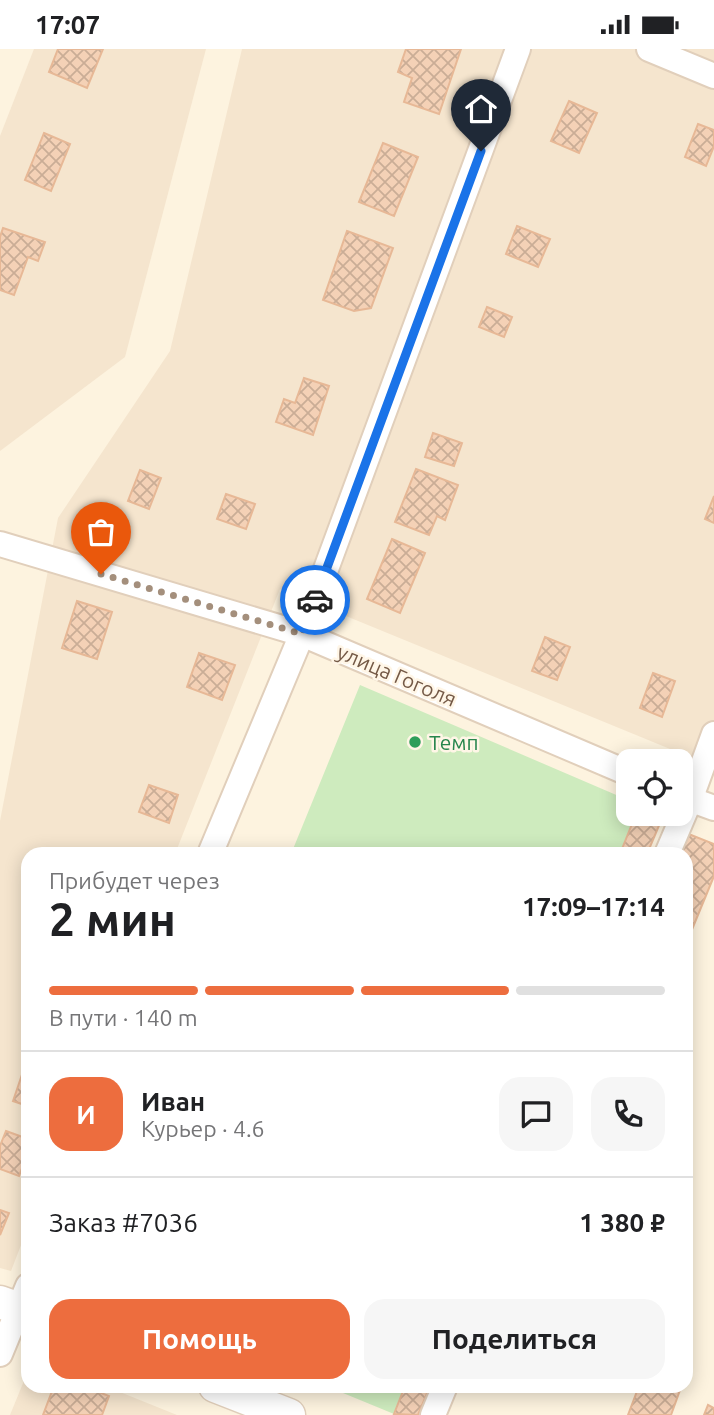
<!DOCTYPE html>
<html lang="ru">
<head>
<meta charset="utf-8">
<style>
  :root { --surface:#fff; --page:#f6f6f6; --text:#202124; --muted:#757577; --line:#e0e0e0; --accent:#ed6d3e }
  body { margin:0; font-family:Ubuntu,sans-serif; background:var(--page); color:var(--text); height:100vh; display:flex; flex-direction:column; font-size:26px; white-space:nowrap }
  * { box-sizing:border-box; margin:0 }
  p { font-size:23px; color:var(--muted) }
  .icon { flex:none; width:38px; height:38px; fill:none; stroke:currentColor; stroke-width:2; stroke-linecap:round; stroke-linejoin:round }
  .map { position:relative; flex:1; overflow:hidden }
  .drawer { position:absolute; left:21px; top:798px; width:672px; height:546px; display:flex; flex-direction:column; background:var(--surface); border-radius:21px; box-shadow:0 4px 18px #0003 }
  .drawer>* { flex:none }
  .buttons { position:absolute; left:616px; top:700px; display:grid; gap:14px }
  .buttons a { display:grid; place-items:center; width:77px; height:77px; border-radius:14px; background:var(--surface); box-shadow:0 4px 18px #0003; font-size:35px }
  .pin { position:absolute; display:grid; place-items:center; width:60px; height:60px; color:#fff; margin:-72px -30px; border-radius:50% 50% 50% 0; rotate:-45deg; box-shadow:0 0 7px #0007 }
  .pin .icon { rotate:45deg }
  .courier { position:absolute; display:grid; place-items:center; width:70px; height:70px; margin:-35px; border:5px solid #1a73e8; border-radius:50%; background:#fff; color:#222; box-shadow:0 2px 9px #0007 }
  .summary em { font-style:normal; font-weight:600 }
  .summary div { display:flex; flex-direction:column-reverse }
  .summary { display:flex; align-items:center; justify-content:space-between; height:119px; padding:0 28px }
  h1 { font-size:46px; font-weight:600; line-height:52px }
  .bar { display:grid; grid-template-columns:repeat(4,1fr); gap:10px 7px; align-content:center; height:84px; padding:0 28px }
  .bar i { height:9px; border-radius:5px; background:var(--line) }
  .bar .active { background:var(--accent) }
  .bar p { grid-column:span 4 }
  .line { display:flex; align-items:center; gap:18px; padding:0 28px; border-top:2px solid var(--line) }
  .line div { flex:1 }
  .round { display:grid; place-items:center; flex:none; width:74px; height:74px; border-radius:21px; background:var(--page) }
  .button { display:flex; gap:14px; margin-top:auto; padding:14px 28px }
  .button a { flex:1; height:80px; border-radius:21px; background:var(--accent); color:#fff; font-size:28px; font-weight:600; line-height:80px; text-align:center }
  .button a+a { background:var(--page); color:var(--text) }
  .status { display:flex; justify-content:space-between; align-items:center; height:49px; padding:0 35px; background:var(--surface); direction:ltr }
  .status svg { height:19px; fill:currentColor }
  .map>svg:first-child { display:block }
</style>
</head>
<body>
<div class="status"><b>17:07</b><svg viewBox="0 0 49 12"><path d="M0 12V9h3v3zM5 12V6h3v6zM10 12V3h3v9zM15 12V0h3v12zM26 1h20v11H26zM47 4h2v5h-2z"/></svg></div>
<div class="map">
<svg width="714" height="1366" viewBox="0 0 714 1366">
  <defs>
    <pattern id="building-cross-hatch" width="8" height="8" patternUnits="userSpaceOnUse" patternTransform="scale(1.75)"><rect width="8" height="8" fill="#f4d1b6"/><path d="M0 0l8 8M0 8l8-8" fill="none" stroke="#caad96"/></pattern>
  </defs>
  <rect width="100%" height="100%" fill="#fdf3df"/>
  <g fill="#f5e5ce">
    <path d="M34,0h172l-81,308 -125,94v-315z"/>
    <path d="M242,0h472v718l-434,-178 -105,265h-147v373l-17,44 -11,-3v-447l58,-303 112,-167z"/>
    <path d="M28,1322v15h77l72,29h-167z"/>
  </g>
  <g fill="#ceebbe">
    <path d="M360,636l268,115v14h8l-16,40h-329z"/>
    <path d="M326,1337h79l-11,28z"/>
  </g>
  <g fill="url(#building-cross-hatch)" stroke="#e7b896" stroke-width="2">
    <path d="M58,0h45l-16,39 -38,-16z"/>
    <path d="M406,0h55l-22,65 -35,-12 8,-24 -14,-6z"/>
    <path d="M569,52l28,12 -18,40 -28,-12z"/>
    <path d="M698,75l16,6v16l-8,20 -21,-9z"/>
    <path d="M44,84l26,11 -19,47 -26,-11z"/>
    <path d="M383,94l35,14 -24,59 -35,-14z"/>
    <path d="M517,177l33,13 -12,28 -32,-13z"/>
    <path d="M3,179l42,14 -7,19 -10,-4 -14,38 -14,-5v-53z"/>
    <path d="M347,182l46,17 -22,60 -17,3 -31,-11z"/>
    <path d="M487,258l25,10 -8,20 -25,-10z"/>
    <path d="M304,329l25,8 -16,49 -37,-13 8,-23 11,4z"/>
    <path d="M433,384l29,10 -8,23 -29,-9z"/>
    <path d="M416,420l42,16 -13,35 -8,-4 -8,19 -34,-13z"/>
    <path d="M140,421l21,8 -12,31 -21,-8z"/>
    <path d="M226,445l29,10 -9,25 -29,-10z"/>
    <path d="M714,447v27l-9,-4z"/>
    <path d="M392,490l33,14 -25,60 -33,-14z"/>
    <path d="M77,552l35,11 -15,47 -35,-11z"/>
    <path d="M545,588l25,10 -13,33 -25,-9z"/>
    <path d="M199,604l36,12 -13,35 -35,-13z"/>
    <path d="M653,624l22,8 -13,36 -22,-9z"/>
    <path d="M149,736l29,10 -9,28 -30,-11z"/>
    <path d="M636,765h22l5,2 -16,38h-27z"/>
    <path d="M686,784l28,11v32l-28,68v-90h-8z"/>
    <path d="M26,1014l2,1v42l-15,-5z"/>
    <path d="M6,1082l22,8v14l-9,23 -19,-7v-23z"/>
    <path d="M0,1161l9,3 -9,22z"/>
    <path d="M54,1337h29l26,10 -7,19h-59z"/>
    <path d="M405,1337h25l-12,29 -24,-1z"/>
    <path d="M639,1337h29l12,4 -9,25h-43z"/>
    <path d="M708,1356l6,3v7h-10z"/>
  </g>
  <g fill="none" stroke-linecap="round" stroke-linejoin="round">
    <g stroke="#e1cfbb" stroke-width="28">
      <g id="minor">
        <path d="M649,0l65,27"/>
        <path d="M0,495l302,90 326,139"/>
        <path d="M681,747l33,12"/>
        <path d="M210,805l92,-220 216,-585"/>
        <path d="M667,805l23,-54 24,-66"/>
        <path d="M0,1305l28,-68"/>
        <path d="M433,1366l12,-29"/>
      </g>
    </g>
    <g stroke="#e1cfbb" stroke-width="35">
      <g id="tertiary">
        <path d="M0,1253l28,10"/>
        <path d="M215,1337l74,29"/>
      </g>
    </g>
    <use href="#minor" stroke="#fff" stroke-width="24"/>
    <use href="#tertiary" stroke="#fff" stroke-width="32"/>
  </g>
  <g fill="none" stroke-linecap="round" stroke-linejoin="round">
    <path stroke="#a48f7c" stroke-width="7" stroke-dasharray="0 12.6" d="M101,525l201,60 13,-34"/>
    <path stroke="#1a73e8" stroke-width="9" d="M315,551l166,-449"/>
  </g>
  <circle fill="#2e9e5b" stroke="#fff6e7" stroke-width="2.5" cx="415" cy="693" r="7"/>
  <g text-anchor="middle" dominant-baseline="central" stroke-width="5" stroke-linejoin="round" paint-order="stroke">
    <g font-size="21" fill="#745946" stroke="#fff6e7">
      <text transform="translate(397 626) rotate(23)">улица Гоголя</text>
    </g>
    <g font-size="21" fill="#27864d" stroke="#fff6e7" text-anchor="start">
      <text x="429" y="693">Темп</text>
    </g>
  </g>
</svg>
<div class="buttons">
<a><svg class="icon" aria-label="locate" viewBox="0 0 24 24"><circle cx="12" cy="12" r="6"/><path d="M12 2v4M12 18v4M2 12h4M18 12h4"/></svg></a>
</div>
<div class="pin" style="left:101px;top:525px;background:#ea580c"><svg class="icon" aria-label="bag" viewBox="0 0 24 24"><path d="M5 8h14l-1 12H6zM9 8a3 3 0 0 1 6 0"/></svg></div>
<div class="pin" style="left:481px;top:102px;background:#1f2937"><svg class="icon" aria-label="home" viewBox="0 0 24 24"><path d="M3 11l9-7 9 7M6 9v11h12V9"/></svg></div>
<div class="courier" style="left:315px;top:551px"><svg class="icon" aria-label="car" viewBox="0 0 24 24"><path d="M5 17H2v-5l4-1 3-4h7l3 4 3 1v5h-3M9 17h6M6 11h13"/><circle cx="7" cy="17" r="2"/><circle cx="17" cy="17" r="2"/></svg></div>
<section class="drawer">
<div class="summary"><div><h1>2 мин</h1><p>Прибудет через</p></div><em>17:09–17:14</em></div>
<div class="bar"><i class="active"></i><i class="active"></i><i class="active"></i><i></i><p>В пути · 140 m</p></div>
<div class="line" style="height:126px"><b class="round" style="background:var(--accent);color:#fff">И</b><div><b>Иван</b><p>Курьер · 4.6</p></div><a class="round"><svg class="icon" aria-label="chat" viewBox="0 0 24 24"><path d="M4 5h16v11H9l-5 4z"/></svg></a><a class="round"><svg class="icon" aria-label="phone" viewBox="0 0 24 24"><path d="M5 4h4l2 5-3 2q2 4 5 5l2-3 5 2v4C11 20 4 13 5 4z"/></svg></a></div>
<div class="line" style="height:91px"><div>Заказ #7036</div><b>1 380 ₽</b></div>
<div class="button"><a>Помощь</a><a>Поделиться</a></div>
</section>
</div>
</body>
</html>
